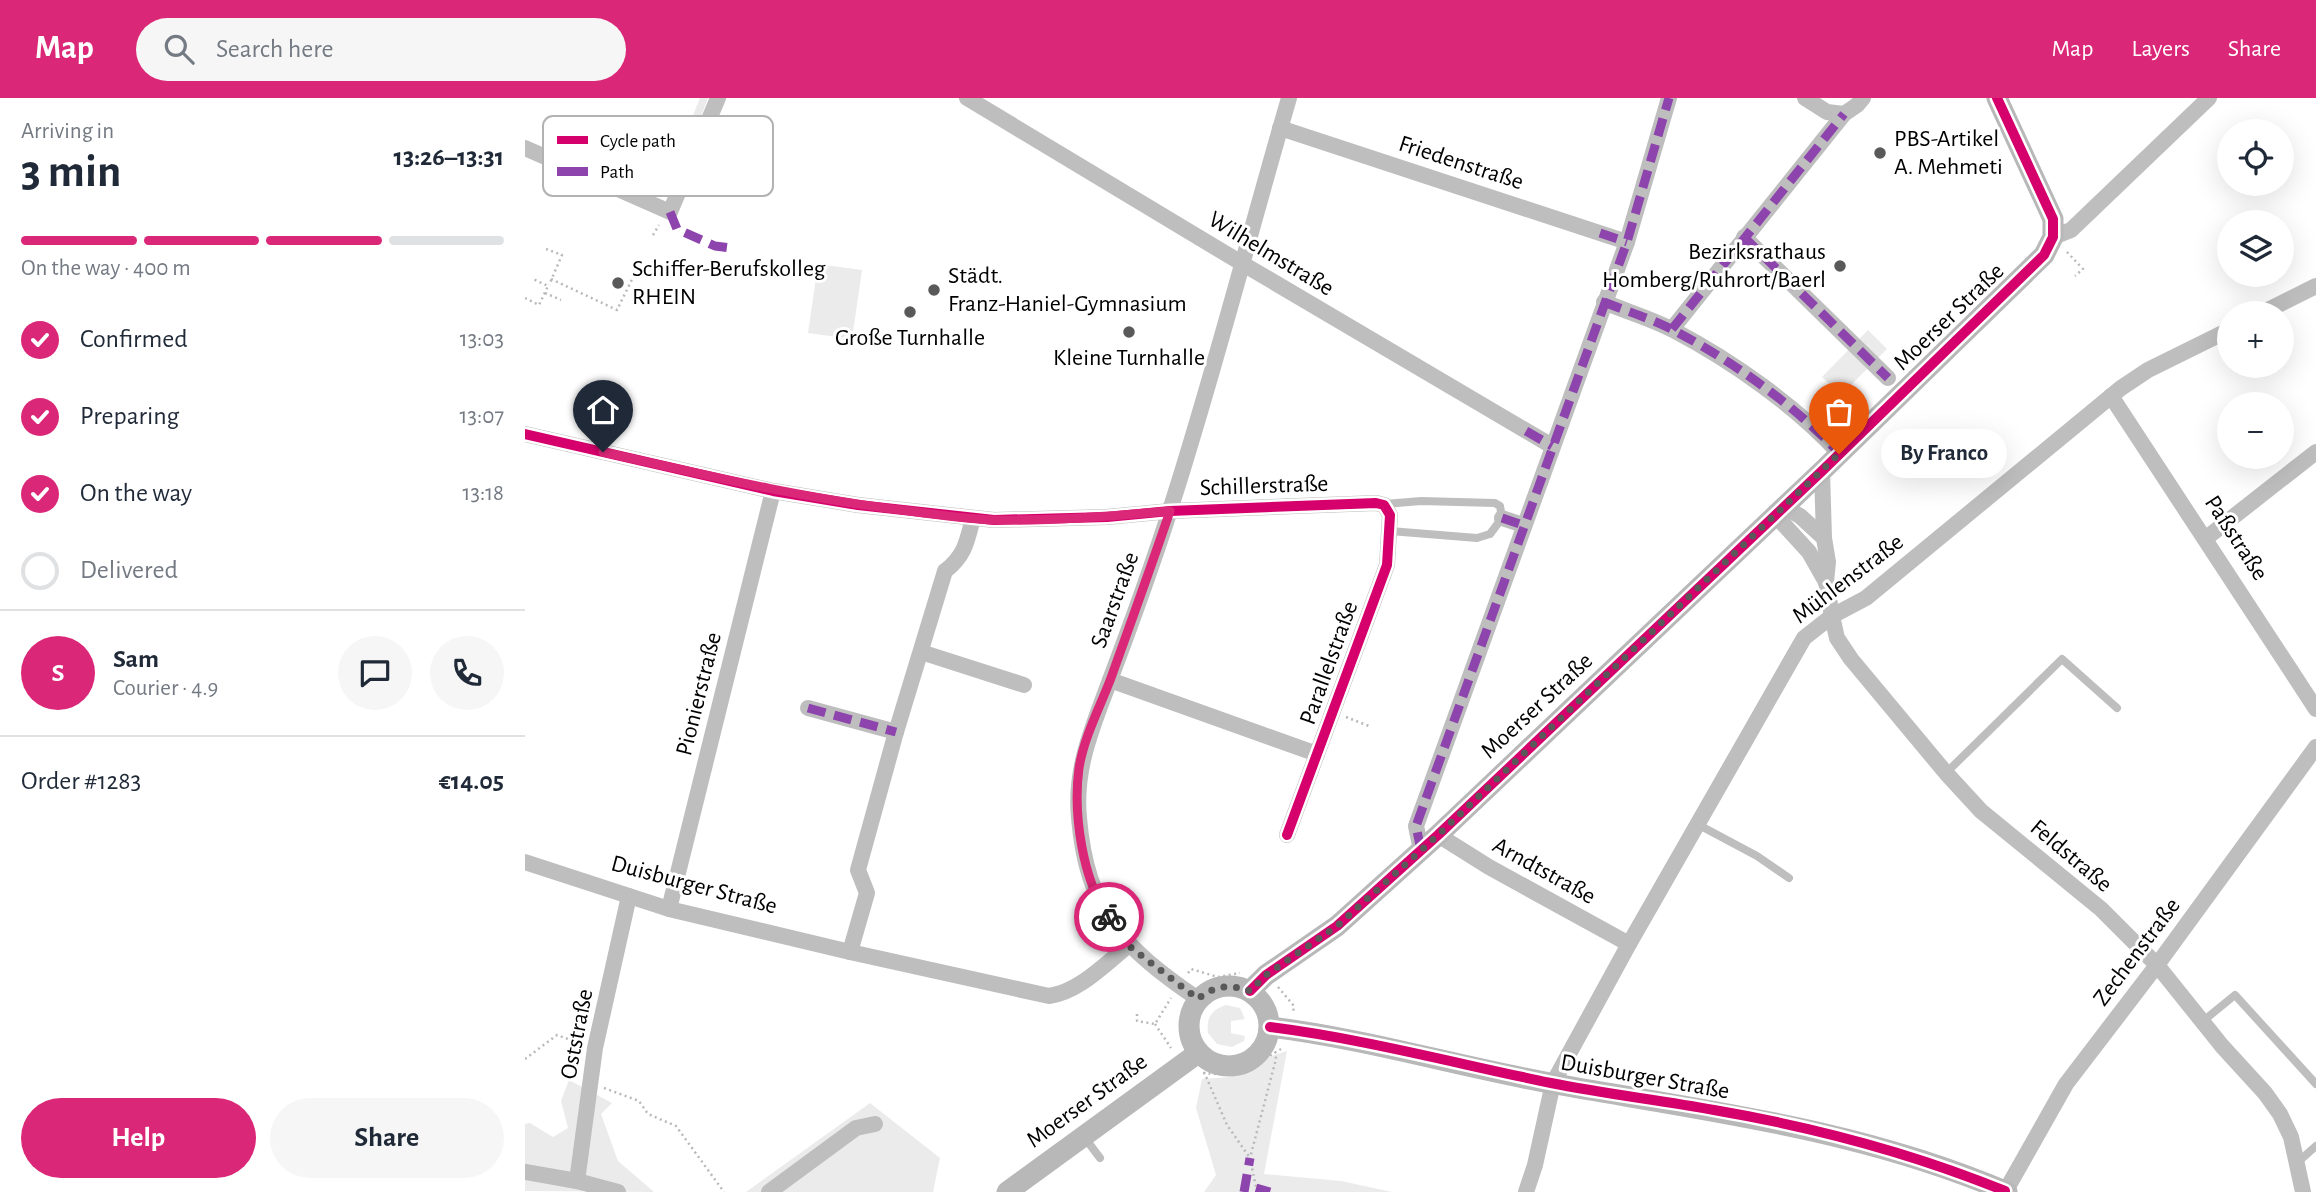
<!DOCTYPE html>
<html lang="en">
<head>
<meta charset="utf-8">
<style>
  :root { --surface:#fff; --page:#f6f6f7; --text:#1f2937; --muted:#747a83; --line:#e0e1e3; --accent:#db2777 }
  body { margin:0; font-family:"Alegreya Sans",sans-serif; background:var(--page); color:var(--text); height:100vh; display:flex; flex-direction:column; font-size:26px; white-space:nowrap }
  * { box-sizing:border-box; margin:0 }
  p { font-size:23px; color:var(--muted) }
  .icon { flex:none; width:38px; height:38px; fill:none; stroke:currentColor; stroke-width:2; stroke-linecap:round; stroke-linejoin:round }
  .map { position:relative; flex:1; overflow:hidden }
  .side { display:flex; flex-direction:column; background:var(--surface); width:525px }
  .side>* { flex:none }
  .fabs { position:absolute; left:1692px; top:21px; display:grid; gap:14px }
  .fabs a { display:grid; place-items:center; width:77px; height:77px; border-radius:50%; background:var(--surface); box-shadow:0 7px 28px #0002; font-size:35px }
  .pin { position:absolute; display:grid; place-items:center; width:60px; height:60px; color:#fff; margin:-72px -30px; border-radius:50% 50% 50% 0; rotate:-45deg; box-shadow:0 0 7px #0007 }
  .pin .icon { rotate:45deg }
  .courier { position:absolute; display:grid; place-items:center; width:70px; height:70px; margin:-35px; border:5px solid #db2777; border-radius:50%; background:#fff; color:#222; box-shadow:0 2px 9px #0007 }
  .bubble { position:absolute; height:49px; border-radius:24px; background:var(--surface); box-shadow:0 7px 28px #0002; font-size:23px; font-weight:700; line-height:49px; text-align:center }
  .head em { font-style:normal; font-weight:700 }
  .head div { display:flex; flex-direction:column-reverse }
  .head { display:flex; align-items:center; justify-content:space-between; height:119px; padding:0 21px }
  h1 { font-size:46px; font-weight:700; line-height:52px }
  .bar { display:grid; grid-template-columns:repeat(4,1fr); gap:10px 7px; align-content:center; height:84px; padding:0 21px }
  .bar i { height:9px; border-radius:5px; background:var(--line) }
  .bar .current { background:var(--accent) }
  .bar p { grid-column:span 4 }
  .line { display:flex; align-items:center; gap:18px; padding:0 21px; border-top:2px solid var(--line) }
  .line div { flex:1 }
  .round { display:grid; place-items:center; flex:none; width:74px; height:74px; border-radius:37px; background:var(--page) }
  ol { padding:0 21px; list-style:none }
  li { display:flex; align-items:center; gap:21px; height:77px }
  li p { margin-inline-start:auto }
  li .icon { padding:7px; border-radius:50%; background:var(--accent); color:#fff; stroke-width:4 }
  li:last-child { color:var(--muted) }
  li i { width:38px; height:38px; border:4px solid var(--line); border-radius:50% }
  .primary-button { display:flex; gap:14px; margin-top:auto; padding:14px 21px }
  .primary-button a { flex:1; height:80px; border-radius:42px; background:var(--accent); color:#fff; font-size:28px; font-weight:700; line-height:80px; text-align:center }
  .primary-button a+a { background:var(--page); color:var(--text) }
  header { display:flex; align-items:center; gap:42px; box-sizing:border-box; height:98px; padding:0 35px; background:var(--accent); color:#fff }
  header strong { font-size:33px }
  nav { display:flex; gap:38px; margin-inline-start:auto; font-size:24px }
  .search { width:490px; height:63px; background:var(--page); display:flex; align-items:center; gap:18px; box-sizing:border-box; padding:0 24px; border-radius:38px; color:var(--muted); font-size:26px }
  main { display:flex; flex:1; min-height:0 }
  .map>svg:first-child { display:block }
</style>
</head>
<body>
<header>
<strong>Map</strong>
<div class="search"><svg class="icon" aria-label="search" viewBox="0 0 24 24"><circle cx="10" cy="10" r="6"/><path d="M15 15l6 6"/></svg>Search here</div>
<nav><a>Map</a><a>Layers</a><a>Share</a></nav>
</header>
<main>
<section class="side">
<div class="head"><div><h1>3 min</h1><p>Arriving in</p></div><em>13:26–13:31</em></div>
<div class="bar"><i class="current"></i><i class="current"></i><i class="current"></i><i></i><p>On the way · 400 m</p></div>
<ol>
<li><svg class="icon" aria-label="check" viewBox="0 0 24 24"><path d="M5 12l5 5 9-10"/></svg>Confirmed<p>13:03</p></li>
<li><svg class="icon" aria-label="check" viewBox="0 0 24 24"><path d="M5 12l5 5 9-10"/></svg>Preparing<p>13:07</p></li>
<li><svg class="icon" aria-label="check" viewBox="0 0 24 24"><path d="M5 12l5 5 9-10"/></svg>On the way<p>13:18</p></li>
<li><i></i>Delivered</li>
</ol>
<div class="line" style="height:126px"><b class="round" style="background:var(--accent);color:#fff">S</b><div><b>Sam</b><p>Courier · 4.9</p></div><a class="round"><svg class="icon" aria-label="chat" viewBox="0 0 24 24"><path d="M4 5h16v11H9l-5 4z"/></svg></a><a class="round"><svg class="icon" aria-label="phone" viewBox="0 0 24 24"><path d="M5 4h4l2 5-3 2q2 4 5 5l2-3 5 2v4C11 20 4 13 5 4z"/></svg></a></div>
<div class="line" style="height:91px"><div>Order #1283</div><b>€14.05</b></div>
<div class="primary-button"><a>Help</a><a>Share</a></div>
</section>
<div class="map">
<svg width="1791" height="1094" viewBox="0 0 1791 1094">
  <rect width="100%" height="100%" fill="#fff"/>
  <g fill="#ebebeb">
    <path d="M175,0h8l-16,42 -8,-3z"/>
    <path d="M293,166l44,6 -10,69 -44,-6z"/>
    <path d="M1343,232l19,19 -46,46 -19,-18z"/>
    <path d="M701,907l14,3 5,11 -14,2v12l14,3 -1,5 -12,6 -15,-3 -9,-11c-2,-15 4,-24 18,-28z"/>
    <path d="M762,953l-23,123 77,7 51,11h-188l12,-17 -20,-67 6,-29 28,-2 44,-22z"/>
    <path d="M44,982l43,23 -11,11 17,47 36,31 -129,-1v-67l5,-1 23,14 15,-9 -7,-27z"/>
    <path d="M345,1005l70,55 -7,34h-187z"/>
  </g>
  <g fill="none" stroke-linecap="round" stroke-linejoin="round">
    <g stroke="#b9b9b9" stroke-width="2.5" stroke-dasharray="2 3.5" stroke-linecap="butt">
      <path d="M128,137l6,-10"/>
      <path d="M21,151l16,6 -13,30"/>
      <path d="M1542,154l16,17 -8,7"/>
      <path d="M26,181l66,31 25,-51"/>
      <path d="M20,195l16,7"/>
      <path d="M0,200l14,7 9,-19 -15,-7"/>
      <path d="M821,619l23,9"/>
      <path d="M663,875l3,-4 27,8 22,-4"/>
      <path d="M753,889l16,19 -1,7"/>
      <path d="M612,916v7l18,3 16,-26"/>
      <path d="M630,926l16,24"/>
      <path d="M0,961l32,-24 22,8"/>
      <path d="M679,974l23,53 23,33"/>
      <path d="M678,975l26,2 27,-11 25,-15"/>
      <path d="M79,990l35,13 9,13 28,12 48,66"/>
      <path d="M732,1094l-7,-34 26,-99 -1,-7"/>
    </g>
    <g stroke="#bebebe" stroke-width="8">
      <path d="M860,406l36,-3 74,2 5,3 2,12 -12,16 -13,4 -87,-7"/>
      <path d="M1421,675l116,-114 55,49"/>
      <path d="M1172,726l60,32 32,22"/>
      <path d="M1678,923l32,-26 81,89"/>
      <path d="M560,1040l15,20"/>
      <path d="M1773,1064l18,-16"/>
    </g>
    <g stroke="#bebebe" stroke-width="16">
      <path d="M442,0l276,166 309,182"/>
      <path d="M1280,0l22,14 17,2"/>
      <path d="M755,30l347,114"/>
      <path d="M0,50l145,64 48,-114"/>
      <path d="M1219,139l144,141"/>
      <path d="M1528,139l18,-7 138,-132"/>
      <path d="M1079,204c24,10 49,17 71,29 57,30 121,75 165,123"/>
      <path d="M1737,215l54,-27"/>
      <path d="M1147,231l172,-215 13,-9 6,-7"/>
      <path d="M1586,298l205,313"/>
      <path d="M0,336l248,57 85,14 136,15 113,-3 63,-6 206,-8 8,2 6,10 -3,50 -100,270"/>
      <path d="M1297,373l2,67"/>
      <path d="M1259,409l16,9 24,22 4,24 -2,20 6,34 5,22 14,21 95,114 35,38 120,98 56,56 65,81 43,47 15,21 11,23 12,55"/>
      <path d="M1251,418l33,36 17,30"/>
      <path d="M977,420l21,7"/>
      <path d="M1680,441l111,-87"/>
      <path d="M396,554l103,33"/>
      <path d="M585,582l207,74"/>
      <path d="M283,610l88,24"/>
      <path d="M913,737l51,32 140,77"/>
      <path d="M896,752l-5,-24 211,-584 42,-144"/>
      <path d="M0,764l144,47 181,43 199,44c30,-4 56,-32 80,-51"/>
      <path d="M144,811l104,-418"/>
      <path d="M325,854l17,-59 -9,-23 38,-138 49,-161c20,-15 22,-30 28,-53"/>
      <path d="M673,901c-75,-51 -111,-88 -119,-181 -5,-50 14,-92 31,-138 21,-56 42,-113 60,-170 44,-136 79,-275 119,-412"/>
      <path d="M0,1074l52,9 41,11"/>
      <path d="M52,1083l18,-133 34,-152"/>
      <path d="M244,1094l87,-64 19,-4"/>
      <path d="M1001,1094l9,-27 18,-82 76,-139 175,-306 28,-22 34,-18 255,-210 27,-18 81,-40"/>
      <path d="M1480,1094l61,-108 91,-119 159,-218"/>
    </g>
    <g stroke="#b8b8b8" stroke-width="21">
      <circle cx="704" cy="928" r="40"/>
      <path d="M725,893l16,-16 71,-49 101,-91 384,-364 222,-216 9,-18v-18l-56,-121"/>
      <path d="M745,929c97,12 190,40 285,57 153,27 308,46 452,108"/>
      <path d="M482,1094l191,-139"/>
    </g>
    <g stroke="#8e44ad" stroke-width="9" stroke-dasharray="18 9" stroke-linecap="butt">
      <path d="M145,114l7,17 38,17 16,2"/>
      <path d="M1075,135l27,9"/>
      <path d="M1219,139l144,141"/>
      <path d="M1079,204c24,10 49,17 71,29 57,30 121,75 165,123"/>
      <path d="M1147,231l172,-215"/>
      <path d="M1001,333l26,15"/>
      <path d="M977,420l21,7"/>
      <path d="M283,610l88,24"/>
      <path d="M896,752l-5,-24 211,-584 42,-144"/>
      <path d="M731,1090l14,4"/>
      <path d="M719,1094l6,-34"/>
    </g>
    <g stroke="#fff" stroke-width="15">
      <g id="cycleway">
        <path d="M0,336l248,57 85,14 136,15 113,-3 63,-6 206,-8 8,2 6,10 -3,50 -100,270"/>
        <path d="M725,893l16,-16 71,-49 101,-91 384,-364 222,-216 9,-18v-18l-56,-121"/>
        <path d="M745,929c95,12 188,37 281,56 54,11 109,17 163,27 99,17 198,43 291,81"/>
      </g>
    </g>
    <use href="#cycleway" stroke="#d6006c" stroke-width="10"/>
  </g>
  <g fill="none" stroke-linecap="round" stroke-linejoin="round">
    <path stroke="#595959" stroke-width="7" stroke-dasharray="0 12.6" d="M584,819l20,29 69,53c17,-14 31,-15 52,-8l16,-16 71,-49 101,-91 401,-381"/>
    <path stroke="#db2777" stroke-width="9" d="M78,354c102,23 203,47 307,59 28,4 57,8 85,9 58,1 117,-4 175,-9 -19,56 -39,111 -59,167 -11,29 -27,59 -32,90 -6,45 3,112 30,149"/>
  </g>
  <g fill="#595959" stroke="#fff" stroke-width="2.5">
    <circle cx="1355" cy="55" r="7"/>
    <circle cx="1315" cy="168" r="7"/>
    <circle cx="93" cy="185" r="7"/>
    <circle cx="409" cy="192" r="7"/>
    <circle cx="385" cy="214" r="7"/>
    <circle cx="604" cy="234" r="7"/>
  </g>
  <g text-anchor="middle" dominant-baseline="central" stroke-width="6" stroke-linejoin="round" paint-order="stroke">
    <g font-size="24" fill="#000" stroke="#fff" text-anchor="start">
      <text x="1369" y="41">PBS-Artikel<tspan x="1369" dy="28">A. Mehmeti</tspan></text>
      <text x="1301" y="154" text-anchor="end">Bezirksrathaus<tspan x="1301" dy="28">Homberg/Ruhrort/Baerl</tspan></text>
      <text x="107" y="171">Schiffer-Berufskolleg<tspan x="107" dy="28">RHEIN</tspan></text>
      <text x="423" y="178">Städt.<tspan x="423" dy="28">Franz-Haniel-Gymnasium</tspan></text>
      <text x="385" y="240" text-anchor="middle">Große Turnhalle</text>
      <text x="604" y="260" text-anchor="middle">Kleine Turnhalle</text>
    </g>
    <g font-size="24" fill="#000" stroke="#fff">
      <text transform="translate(936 65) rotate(18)">Friedenstraße</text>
      <text transform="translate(746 156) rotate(31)">Wilhelmstraße</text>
      <text transform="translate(1424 219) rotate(-44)">Moerser Straße</text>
      <text transform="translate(739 388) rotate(-2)">Schillerstraße</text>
      <text transform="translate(1711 440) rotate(57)">Paßstraße</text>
      <text transform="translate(1323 481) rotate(-37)">Mühlenstraße</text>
      <text transform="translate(590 502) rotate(-70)">Saarstraße</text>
      <text transform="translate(804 565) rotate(-70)">Parallelstraße</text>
      <text transform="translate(174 596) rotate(-76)">Pionierstraße</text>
      <text transform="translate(1012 608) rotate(-43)">Moerser Straße</text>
      <text transform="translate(1546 758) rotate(40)">Feldstraße</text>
      <text transform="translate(1019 773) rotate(29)">Arndtstraße</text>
      <text transform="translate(169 787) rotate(15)">Duisburger Straße</text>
      <text transform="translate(1612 854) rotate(-53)">Zechenstraße</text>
      <text transform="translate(52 936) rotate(-79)">Oststraße</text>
      <text transform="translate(1120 979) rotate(10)">Duisburger Straße</text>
      <text transform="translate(562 1003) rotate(-36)">Moerser Straße</text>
    </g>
  </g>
  <rect x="18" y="18" width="230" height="80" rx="10" fill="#fff" stroke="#b2b2b2" stroke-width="2"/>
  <rect x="32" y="38" width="31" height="8" fill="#d6006c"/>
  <rect x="32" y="69" width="31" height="9" fill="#8e44ad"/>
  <g font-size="19" fill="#000">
    <text x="75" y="49">Cycle path</text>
    <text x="75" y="80">Path</text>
  </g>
</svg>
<div class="fabs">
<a><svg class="icon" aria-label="locate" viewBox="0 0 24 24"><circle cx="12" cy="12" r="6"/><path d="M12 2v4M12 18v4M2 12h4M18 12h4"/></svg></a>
<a><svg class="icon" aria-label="layers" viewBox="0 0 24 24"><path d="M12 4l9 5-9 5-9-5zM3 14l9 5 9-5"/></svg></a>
<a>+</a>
<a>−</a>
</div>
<div class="pin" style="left:1314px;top:356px;background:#ea580c"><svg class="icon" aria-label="bag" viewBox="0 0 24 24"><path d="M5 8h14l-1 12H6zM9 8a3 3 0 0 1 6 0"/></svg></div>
<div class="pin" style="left:78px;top:354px;background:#1f2937"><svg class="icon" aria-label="home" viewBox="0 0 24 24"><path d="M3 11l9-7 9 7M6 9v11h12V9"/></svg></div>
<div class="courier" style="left:584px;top:819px"><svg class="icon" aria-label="bike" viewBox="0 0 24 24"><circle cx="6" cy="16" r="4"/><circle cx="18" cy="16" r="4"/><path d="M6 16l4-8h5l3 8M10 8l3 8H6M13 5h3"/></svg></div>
<div class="bubble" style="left:1356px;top:331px;width:126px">By Franco</div>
</div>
</main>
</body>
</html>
